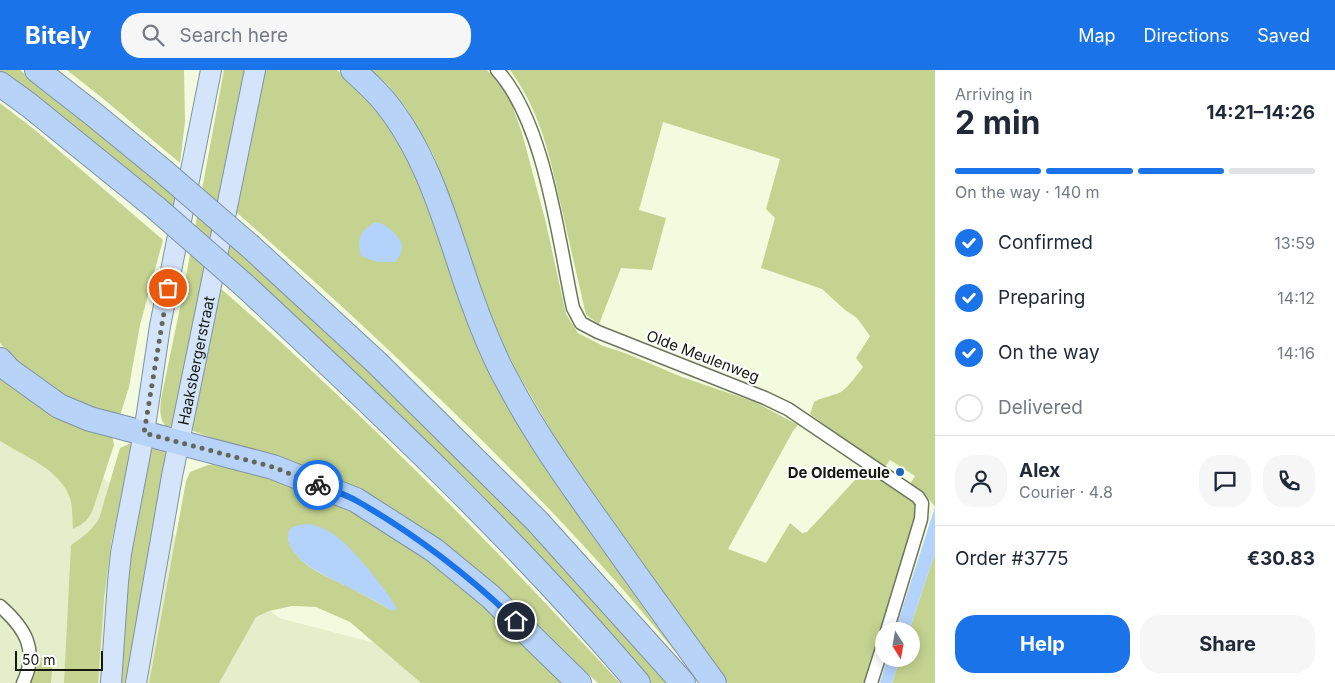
<!DOCTYPE html>
<html lang="en">
<head>
<meta charset="utf-8">
<style>
  :root { --surface:#fff; --page:#f6f6f7; --text:#1f2937; --muted:#747a83; --line:#e0e1e3; --accent:#1a73e8 }
  body { margin:0; font-family:Inter,sans-serif; background:var(--page); color:var(--text); height:100vh; display:flex; flex-direction:column; font-size:19px; white-space:nowrap }
  * { box-sizing:border-box; margin:0 }
  p { font-size:16px; color:var(--muted) }
  .icon { flex:none; width:28px; height:28px; fill:none; stroke:currentColor; stroke-width:2; stroke-linecap:round; stroke-linejoin:round }
  .map { position:relative; flex:1; overflow:hidden }
  .panel { display:flex; flex-direction:column; background:var(--surface); width:400px }
  .panel>* { flex:none }
  .needle { width:32px; rotate:169deg }
  .controls { position:absolute; left:875px; top:552px; display:grid; gap:10px }
  .controls a { display:grid; place-items:center; width:45px; height:45px; border-radius:50%; background:var(--surface); box-shadow:0 2px 12px #0003; font-size:25px }
  .scale { position:absolute; left:15px; bottom:12px; width:88px; box-sizing:border-box; padding-left:5px; border:2px solid #16180f; border-top:0; font-size:14px; line-height:18px; white-space:nowrap; color:#16180f; -webkit-text-stroke:4px #fff; paint-order:stroke }
  .pin { position:absolute; display:grid; place-items:center; width:42px; height:42px; color:#fff; margin:-21px; border:2px solid #fff; border-radius:50%; box-shadow:0 1px 5px #0007 }
  .courier { position:absolute; display:grid; place-items:center; width:50px; height:50px; margin:-25px; border:4px solid #1a73e8; border-radius:50%; background:#fff; color:#222; box-shadow:0 1px 6px #0007 }
  .overview em { font-style:normal; font-weight:700 }
  .overview div { display:flex; flex-direction:column-reverse }
  .overview { display:flex; align-items:center; justify-content:space-between; height:85px; padding:0 20px }
  h1 { font-size:32px; font-weight:700; line-height:38px }
  .bar { display:grid; grid-template-columns:repeat(4,1fr); gap:8px 5px; align-content:center; height:60px; padding:0 20px }
  .bar i { height:6px; border-radius:4px; background:var(--line) }
  .bar .selected { background:var(--accent) }
  .bar p { grid-column:span 4 }
  .line { display:flex; align-items:center; gap:12px; padding:0 20px; border-top:1px solid var(--line) }
  .line div { flex:1 }
  .round { display:grid; place-items:center; flex:none; width:52px; height:52px; border-radius:20px; background:var(--page) }
  ol { padding:0 20px; list-style:none }
  li { display:flex; align-items:center; gap:15px; height:55px }
  li p { margin-inline-start:auto }
  li .icon { padding:5px; border-radius:50%; background:var(--accent); color:#fff; stroke-width:4 }
  li:last-child { color:var(--muted) }
  li i { width:28px; height:28px; border:2px solid var(--line); border-radius:50% }
  .button { display:flex; gap:10px; margin-top:auto; padding:10px 20px }
  .button a { flex:1; height:58px; border-radius:20px; background:var(--accent); color:#fff; font-size:20px; font-weight:700; line-height:58px; text-align:center }
  .button a+a { background:var(--page); color:var(--text) }
  header { display:flex; align-items:center; gap:30px; box-sizing:border-box; height:70px; padding:0 25px; background:var(--accent); color:#fff }
  header strong { font-size:24px }
  nav { display:flex; gap:28px; margin-inline-start:auto; font-size:18px }
  .search { width:350px; height:45px; background:var(--page); display:flex; align-items:center; gap:12px; box-sizing:border-box; padding:0 18px; border-radius:20px; color:var(--muted); font-size:19px }
  main { display:flex; flex:1; min-height:0 }
  .map>svg:first-child { display:block }
</style>
</head>
<body>
<header>
<strong>Bitely</strong>
<div class="search"><svg class="icon" aria-label="search" viewBox="0 0 24 24"><circle cx="10" cy="10" r="6"/><path d="M15 15l6 6"/></svg>Search here</div>
<nav><a>Map</a><a>Directions</a><a>Saved</a></nav>
</header>
<main>
<div class="map">
<svg width="935" height="613" viewBox="0 0 935 613">
  <rect width="100%" height="100%" fill="#f3fbdf"/>
  <path fill="#e5eecb" d="M0,326l279,222 219,57 7,8h-505z"/>
  <g fill="#c4d390" fill-rule="evenodd">
    <path d="M0,0h20l155,125 -3,19 -172,-139z"/>
    <path d="M67,0h117l1,52 -5,41 -74,-62z"/>
    <path d="M224,0h22l-70,353 -5,3h-5c-7,-7 -6,-17 -5,-27l21,-101z"/>
    <path d="M262,0h75l36,32 36,50 51,132 240,398c-38,-47 -77,-94 -118,-138 -109,-118 -226,-227 -347,-333z"/>
    <path d="M371,0h116l14,16 11,19 10,28 24,90 20,91 12,19 25,13 22,7 57,24 73,25 43,23 -5,6 -65,118 38,14 24,-40 12,10 5,-1 59,-64 52,37v15l-53,163h-137l-168,-237 -44,-76 -19,-39 -32,-86 -22,-67 -10,-24 -27,-46 -18,-23z"/>
    <path d="M510,0h425v437l-9,-12 -16,-11 5,-8 -25,-16 -6,8 -74,-54 4,-12c8,-5 19,-6 27,-10 8,-6 16,-17 22,-25l-7,-9 14,-22 -13,-18 -12,-8 -23,-21 -61,-21 14,-50 -9,-9 14,-50 -117,-37 -24,88 27,8 -14,52 -31,-2 -22,56 -13,-9c-8,-35 -16,-70 -24,-105 -12,-52 -20,-96 -52,-140z"/>
    <path d="M0,33l35,27 128,110 -23,85 -11,62 -10,32 -50,-20 -53,-38 -16,-18z"/>
    <path d="M229,170l246,230 197,213h-21l-33,-38 -393,-386z"/>
    <path d="M219,217c142,124 274,258 401,396h-22l-78,-72 -40,-35 -236,-127 -51,-18 -1,-2z"/>
    <path d="M0,297l112,69 2,9 -21,64c-4,10 -9,15 -20,20 -1,-10 0,-21 -3,-31 -9,-28 -46,-42 -70,-57z"/>
    <path d="M133,372l-22,102 -7,54 -6,85h-34l7,-138c12,-8 21,-15 28,-26l21,-71z"/>
    <path d="M151,373l21,5 -45,235h-9l9,-119z"/>
    <path d="M217,394l21,3 125,48 75,49 134,119h-151l-71,-61 -34,-15 -24,-1 -23,5 -13,6 -37,66h-70l37,-202 4,-9 18,-7zM288,469l105,72c-13,-7 -26,-14 -38,-21 -25,-13 -58,-22 -67,-51z"/>
    <path d="M935,483v130h-43l8,-24h11v-28h-2z"/>
    <path d="M38,588h15l-2,25h-22l7,-14z"/>
  </g>
  <g fill="#b3d2fc">
    <path d="M376,152c8,0 27,16 26,25 0,5 -3,11 -7,15h-18l-16,-6c-4,-18 -2,-25 15,-34z"/>
    <path d="M935,437v46l-26,78h-14z"/>
    <path d="M310,454c12,3 22,8 31,16 17,15 45,49 56,69l-4,2c-14,-8 -27,-15 -41,-22 -19,-10 -67,-28 -64,-55 2,-10 14,-9 22,-10z"/>
    <path d="M887,589h13l-8,24h-12z"/>
  </g>
  <g fill="none" stroke-linecap="round" stroke-linejoin="round">
    <g stroke="#6f755d" stroke-width="15">
      <g id="street">
        <path d="M497,0c48,53 61,168 76,238l8,15 17,9 167,66 23,11 130,88 4,6 -1,16 -34,112"/>
        <path d="M0,536c25,22 39,44 23,77"/>
        <path d="M871,613l13,-41"/>
      </g>
    </g>
    <g stroke="#7f92a6" stroke-width="22">
      <g id="primary">
        <path d="M111,613l7,-101 3,-29 23,-120 16,-107 51,-256"/>
        <path id="s1" d="M136,613l36,-207 83,-406"/>
      </g>
    </g>
    <g stroke="#7f92a6" stroke-width="26">
      <g id="highway">
        <path d="M37,0l55,43 71,58"/>
        <path d="M353,0c11,10 22,20 32,32 45,56 62,126 85,192 11,31 23,62 39,90 27,51 61,99 95,146 36,51 73,102 110,153"/>
        <path d="M0,14l29,21 127,103"/>
        <path d="M251,177l125,115 161,159 146,162"/>
        <path d="M244,215c137,127 273,256 394,398"/>
        <path d="M0,290l9,10 50,36 31,13 183,48 83,33 78,50 56,46 89,87"/>
      </g>
    </g>
    <use href="#street" stroke="#fff" stroke-width="12"/>
    <use href="#primary" stroke="#d4e5fb" stroke-width="20"/>
    <use href="#highway" stroke="#b7d3f8" stroke-width="24"/>
    <g stroke="#7f92a6" stroke-width="26" stroke-linecap="butt">
      <g id="highway-bridge">
        <path d="M163,101l88,76"/>
        <path d="M156,138l88,77"/>
      </g>
    </g>
    <use href="#highway-bridge" stroke="#b7d3f8" stroke-width="24"/>
  </g>
  <g fill="none" stroke-linecap="round" stroke-linejoin="round">
    <path stroke="#636758" stroke-width="5" stroke-dasharray="0 9" d="M168,218l-24,145 129,34 45,18"/>
    <path stroke="#1a73e8" stroke-width="6" d="M318,415c13,5 27,9 39,16 58,33 111,74 159,120"/>
  </g>
  <circle fill="#2064b5" stroke="#fff" stroke-width="2" cx="900" cy="402" r="5"/>
  <g text-anchor="middle" dominant-baseline="central" stroke-width="4" stroke-linejoin="round" paint-order="stroke">
    <g font-size="15" fill="#16180f" stroke="#fff">
      <text transform="translate(703 286) rotate(21)">Olde Meulenweg</text>
      <text stroke="none"><textPath href="#s1" startOffset="328">Haaksbergerstraat</textPath></text>
    </g>
    <g font-size="15" font-weight="bold" fill="#16180f" stroke="#fff" text-anchor="end">
      <text x="890" y="402">De Oldemeule</text>
    </g>
  </g>
</svg>
<div class="controls">
<a><svg class="needle" viewBox="-14 -14 28 28"><path d="M0-13l5 13h-10z" fill="#e53935"/><path d="M0 13l5-13h-10z" fill="#747a83"/></svg></a>
</div>
<div class="scale">50 m</div>
<div class="pin" style="left:168px;top:218px;background:#ea580c"><svg class="icon" aria-label="bag" viewBox="0 0 24 24"><path d="M5 8h14l-1 12H6zM9 8a3 3 0 0 1 6 0"/></svg></div>
<div class="pin" style="left:516px;top:551px;background:#1f2937"><svg class="icon" aria-label="home" viewBox="0 0 24 24"><path d="M3 11l9-7 9 7M6 9v11h12V9"/></svg></div>
<div class="courier" style="left:318px;top:415px"><svg class="icon" aria-label="bike" viewBox="0 0 24 24"><circle cx="6" cy="16" r="4"/><circle cx="18" cy="16" r="4"/><path d="M6 16l4-8h5l3 8M10 8l3 8H6M13 5h3"/></svg></div>
</div>
<section class="panel">
<div class="overview"><div><h1>2 min</h1><p>Arriving in</p></div><em>14:21–14:26</em></div>
<div class="bar"><i class="selected"></i><i class="selected"></i><i class="selected"></i><i></i><p>On the way · 140 m</p></div>
<ol>
<li><svg class="icon" aria-label="check" viewBox="0 0 24 24"><path d="M5 12l5 5 9-10"/></svg>Confirmed<p>13:59</p></li>
<li><svg class="icon" aria-label="check" viewBox="0 0 24 24"><path d="M5 12l5 5 9-10"/></svg>Preparing<p>14:12</p></li>
<li><svg class="icon" aria-label="check" viewBox="0 0 24 24"><path d="M5 12l5 5 9-10"/></svg>On the way<p>14:16</p></li>
<li><i></i>Delivered</li>
</ol>
<div class="line" style="height:90px"><a class="round"><svg class="icon" aria-label="person" viewBox="0 0 24 24"><circle cx="12" cy="8" r="4"/><path d="M4 21q1-7 8-7t8 7"/></svg></a><div><b>Alex</b><p>Courier · 4.8</p></div><a class="round"><svg class="icon" aria-label="chat" viewBox="0 0 24 24"><path d="M4 5h16v11H9l-5 4z"/></svg></a><a class="round"><svg class="icon" aria-label="phone" viewBox="0 0 24 24"><path d="M5 4h4l2 5-3 2q2 4 5 5l2-3 5 2v4C11 20 4 13 5 4z"/></svg></a></div>
<div class="line" style="height:65px"><div>Order #3775</div><b>€30.83</b></div>
<div class="button"><a>Help</a><a>Share</a></div>
</section>
</main>
</body>
</html>
